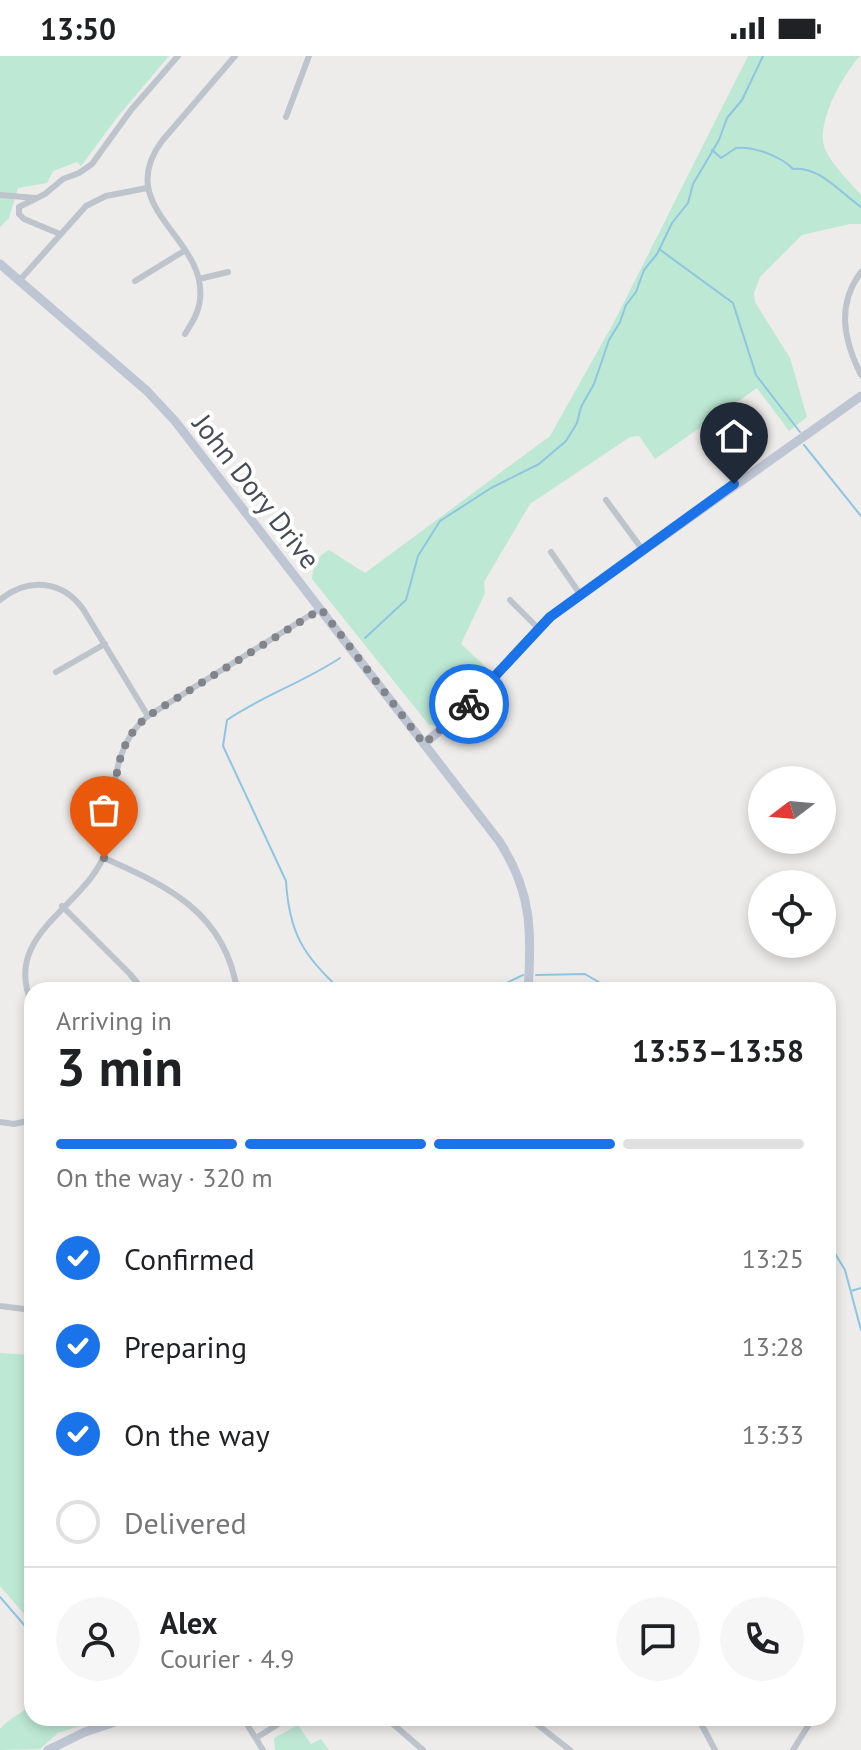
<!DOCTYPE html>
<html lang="en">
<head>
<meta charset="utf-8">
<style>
  :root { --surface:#fff; --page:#f6f6f6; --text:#202124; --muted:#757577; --line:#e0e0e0; --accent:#1a73e8 }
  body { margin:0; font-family:"PT Sans",sans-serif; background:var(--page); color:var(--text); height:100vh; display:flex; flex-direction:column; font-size:30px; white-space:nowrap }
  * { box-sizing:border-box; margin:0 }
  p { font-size:26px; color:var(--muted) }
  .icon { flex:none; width:44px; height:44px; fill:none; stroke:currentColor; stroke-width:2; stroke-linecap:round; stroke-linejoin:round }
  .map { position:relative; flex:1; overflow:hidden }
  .drawer { position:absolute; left:24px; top:926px; width:812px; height:744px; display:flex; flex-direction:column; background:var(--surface); border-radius:24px; box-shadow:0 4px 12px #0003 }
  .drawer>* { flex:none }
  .needle { width:52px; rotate:254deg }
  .fabs { position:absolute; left:748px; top:710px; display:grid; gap:16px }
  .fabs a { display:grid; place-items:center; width:88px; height:88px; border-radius:50%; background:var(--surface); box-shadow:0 4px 12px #0003; font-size:40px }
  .pin { position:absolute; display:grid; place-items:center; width:68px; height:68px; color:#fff; margin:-82px -34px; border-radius:50% 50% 50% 0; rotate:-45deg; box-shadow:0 0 8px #0007 }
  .pin .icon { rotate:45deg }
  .courier { position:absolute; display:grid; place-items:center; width:80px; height:80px; margin:-40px; border:6px solid #1a73e8; border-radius:50%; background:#fff; color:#222; box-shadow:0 2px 10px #0007 }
  .overview em { font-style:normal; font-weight:600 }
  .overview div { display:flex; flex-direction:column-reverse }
  .overview { display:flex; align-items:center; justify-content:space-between; height:136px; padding:0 32px }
  h1 { font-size:52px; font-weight:600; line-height:60px }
  .bar { display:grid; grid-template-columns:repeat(4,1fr); gap:12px 8px; align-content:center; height:96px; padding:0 32px }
  .bar i { height:10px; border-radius:6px; background:var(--line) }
  .bar .current { background:var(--accent) }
  .bar p { grid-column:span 4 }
  .line { display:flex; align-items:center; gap:20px; padding:0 32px; border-top:2px solid var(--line) }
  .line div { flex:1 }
  .round { display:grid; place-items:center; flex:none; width:84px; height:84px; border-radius:42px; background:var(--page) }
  ol { padding:0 32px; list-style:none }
  li { display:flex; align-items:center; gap:24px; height:88px }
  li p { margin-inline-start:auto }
  li .icon { padding:8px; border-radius:50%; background:var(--accent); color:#fff; stroke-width:4 }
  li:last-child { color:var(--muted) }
  li i { width:44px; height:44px; border:4px solid var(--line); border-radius:50% }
  .status { display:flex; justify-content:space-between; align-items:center; height:56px; padding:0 40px; background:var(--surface); direction:ltr }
  .status svg { height:22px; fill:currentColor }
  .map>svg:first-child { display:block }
</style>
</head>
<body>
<div class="status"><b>13:50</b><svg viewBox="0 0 49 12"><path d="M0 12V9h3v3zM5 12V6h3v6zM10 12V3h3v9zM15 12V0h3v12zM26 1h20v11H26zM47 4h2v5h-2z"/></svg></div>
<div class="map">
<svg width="861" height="1694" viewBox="0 0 861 1694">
  <rect width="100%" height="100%" fill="#eeeceb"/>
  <g fill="#bde8d4">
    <path d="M0,0h169l-50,59 -38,51 -4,-4 -24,9 -6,12 -29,5 -9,30 -9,9z"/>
    <path d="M748,0h112c-17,18 -45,68 -35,93 8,17 24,32 36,46v29h-11l-48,11 -42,42 -6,16 1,9 35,56 17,59 -18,14 -32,-43 -102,71 -16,-23 -9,1 -100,67 -46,78 1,11 -24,51 27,25 -43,48 -11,8h-5l-117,-146c2,-14 4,-22 17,-29l36,23 185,-137 64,-114z"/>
    <path d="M0,1297l32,2v268l-32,-37z"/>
    <path d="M32,1647v15h72l-46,15 -18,16 -40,1v-21c9,-11 22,-15 32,-26z"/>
    <path d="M298,1669l13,19 10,-5 8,11h-54l-1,-12z"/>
  </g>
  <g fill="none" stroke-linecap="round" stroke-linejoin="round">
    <g stroke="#8ec5e1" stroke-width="2">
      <path d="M712,94l9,8 15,-10c17,-2 45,8 57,21 25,-4 49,25 68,38"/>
      <path d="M659,193l74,54 23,72 44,57"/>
      <path d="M804,389l57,71"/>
      <path d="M365,582l41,-38 12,-44 22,-35 51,-33 48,-24 27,-23 11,-18 4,-16 13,-23 15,-44 11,-18 6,-17 10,-13 8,-22 13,-16 15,-31 16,-20 5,-19 26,-44 8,-22 15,-18 21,-44"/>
      <path d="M340,602c-36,24 -78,38 -113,62l-4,26 63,135c3,51 17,75 55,109"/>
      <path d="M536,919l49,-1 27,16"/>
      <path d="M492,934l31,-15"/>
      <path d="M828,1186l17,28 16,60"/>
      <path d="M851,1235l10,-3"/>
      <path d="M0,1541l32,37"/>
    </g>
    <g stroke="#bec4cc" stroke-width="6">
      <path d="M286,61l23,-61"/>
      <path d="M0,139l36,3"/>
      <path d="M60,178l-36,-15 -5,-5v-7l26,-13 18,-15 16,-6 13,-9 39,-54 47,-54"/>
      <path d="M861,216c-25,33 -17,69 0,103"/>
      <path d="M199,223l29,-7"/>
      <path d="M19,225l67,-75 20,-10 41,-8"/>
      <path d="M135,225l49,-30"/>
      <path d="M185,278c7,-11 14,-22 15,-35 7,-62 -88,-91 -38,-158l73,-85"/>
      <path d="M606,444l36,49"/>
      <path d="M551,496l29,42"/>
      <path d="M0,544c27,-23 62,-20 83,9l65,107"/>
      <path d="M510,544l28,28"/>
      <path d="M56,616l49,-28"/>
      <path d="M104,802c64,28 121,55 133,132"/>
      <path d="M62,850l68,68 13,16"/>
      <path d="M32,948c-32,-72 57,-97 75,-156 7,-45 2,-101 41,-132l172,-107"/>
      <path d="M0,1066l14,2 18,-4"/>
      <path d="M0,1250l32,4"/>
      <path d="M243,1662l20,32"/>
      <path d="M386,1662l37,32"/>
      <path d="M529,1662l41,32"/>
      <path d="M698,1662l17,32"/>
      <path d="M256,1682l32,-20"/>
      <path d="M793,1694l20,-32"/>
    </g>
    <g stroke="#bfc6d3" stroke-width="9">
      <path d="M0,208l147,127 28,30 324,420c33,50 33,92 29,149"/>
      <path d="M424,688l36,-31 90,-96 311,-221"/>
      <path d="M48,1694l37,-18 42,-14"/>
    </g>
  </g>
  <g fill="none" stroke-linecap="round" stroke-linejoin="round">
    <path stroke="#81848a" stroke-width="8" stroke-dasharray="0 14.4" d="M104,802c17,-50 -1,-105 44,-142l173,-107 103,135 45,-40"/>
    <path stroke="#1a73e8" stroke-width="10" d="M469,648l81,-87 184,-133"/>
  </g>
  <g text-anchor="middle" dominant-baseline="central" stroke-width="8" stroke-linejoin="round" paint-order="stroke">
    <g font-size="28" fill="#464c56" stroke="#fff">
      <text transform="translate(257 435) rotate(52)">John Dory Drive</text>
    </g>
  </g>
</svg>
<div class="fabs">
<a><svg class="needle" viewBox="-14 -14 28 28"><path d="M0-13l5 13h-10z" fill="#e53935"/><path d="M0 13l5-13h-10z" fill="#757577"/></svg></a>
<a><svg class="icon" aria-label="locate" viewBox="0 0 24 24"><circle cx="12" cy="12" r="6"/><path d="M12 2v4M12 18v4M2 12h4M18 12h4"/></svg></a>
</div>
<div class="pin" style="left:104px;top:802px;background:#ea580c"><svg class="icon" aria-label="bag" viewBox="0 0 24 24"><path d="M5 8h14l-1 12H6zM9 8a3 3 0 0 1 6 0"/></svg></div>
<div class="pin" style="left:734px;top:428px;background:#1f2937"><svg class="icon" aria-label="home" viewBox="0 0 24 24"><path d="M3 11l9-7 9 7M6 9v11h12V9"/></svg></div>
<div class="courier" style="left:469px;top:648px"><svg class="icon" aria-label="bike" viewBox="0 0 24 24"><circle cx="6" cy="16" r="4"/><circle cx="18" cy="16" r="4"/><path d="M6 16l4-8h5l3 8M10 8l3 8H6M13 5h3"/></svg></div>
<section class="drawer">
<div class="overview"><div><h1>3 min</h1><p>Arriving in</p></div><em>13:53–13:58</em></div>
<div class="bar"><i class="current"></i><i class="current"></i><i class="current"></i><i></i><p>On the way · 320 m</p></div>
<ol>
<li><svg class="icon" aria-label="check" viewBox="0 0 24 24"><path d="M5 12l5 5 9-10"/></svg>Confirmed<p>13:25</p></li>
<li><svg class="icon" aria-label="check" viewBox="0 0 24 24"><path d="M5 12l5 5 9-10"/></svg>Preparing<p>13:28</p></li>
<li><svg class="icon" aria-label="check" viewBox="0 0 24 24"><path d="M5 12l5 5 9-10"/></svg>On the way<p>13:33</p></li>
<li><i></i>Delivered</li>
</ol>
<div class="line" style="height:144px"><a class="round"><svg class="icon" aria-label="person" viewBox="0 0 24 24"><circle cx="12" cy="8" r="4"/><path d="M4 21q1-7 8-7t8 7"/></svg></a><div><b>Alex</b><p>Courier · 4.9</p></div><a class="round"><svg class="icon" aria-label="chat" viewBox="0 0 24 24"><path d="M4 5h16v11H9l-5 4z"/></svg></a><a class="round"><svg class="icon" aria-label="phone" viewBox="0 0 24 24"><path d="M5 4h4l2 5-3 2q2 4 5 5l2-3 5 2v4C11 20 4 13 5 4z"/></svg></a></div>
</section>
</div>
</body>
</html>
